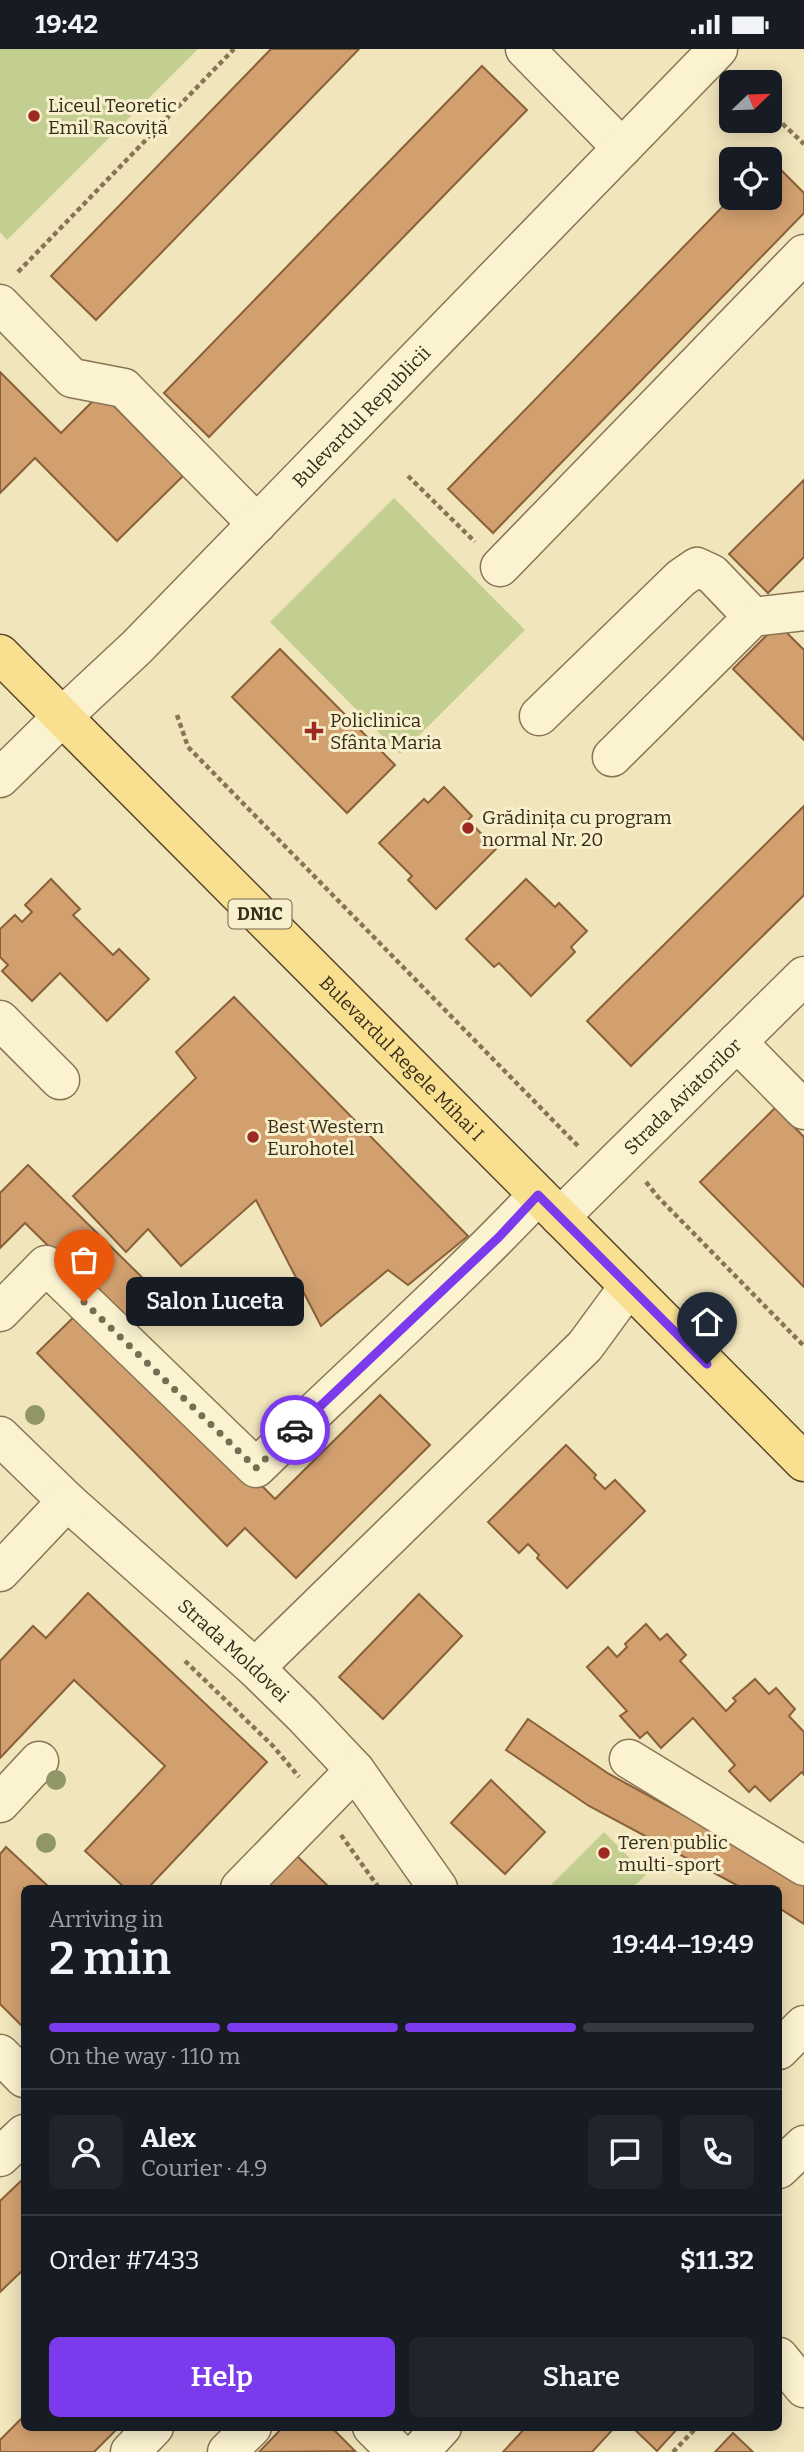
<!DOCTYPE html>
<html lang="en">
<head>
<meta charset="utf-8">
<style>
  :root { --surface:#171b24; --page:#20242c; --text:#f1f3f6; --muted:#9ea1a6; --line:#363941; --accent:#7c3aed }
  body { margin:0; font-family:Bitter,serif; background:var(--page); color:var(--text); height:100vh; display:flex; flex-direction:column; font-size:26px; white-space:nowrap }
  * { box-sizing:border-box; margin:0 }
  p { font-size:23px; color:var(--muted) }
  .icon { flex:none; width:38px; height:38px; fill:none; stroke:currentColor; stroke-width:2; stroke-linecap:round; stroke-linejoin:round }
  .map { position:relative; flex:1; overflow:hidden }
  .sheet { position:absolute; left:21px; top:1836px; width:761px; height:546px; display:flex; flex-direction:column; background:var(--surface); border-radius:10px; box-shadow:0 4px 18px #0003 }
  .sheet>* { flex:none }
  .needle { width:46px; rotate:67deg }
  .fabs { position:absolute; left:719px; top:21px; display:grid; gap:14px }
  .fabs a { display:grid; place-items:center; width:63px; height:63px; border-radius:10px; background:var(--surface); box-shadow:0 4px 18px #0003; font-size:35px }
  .pin { position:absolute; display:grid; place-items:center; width:60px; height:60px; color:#fff; margin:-72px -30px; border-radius:50% 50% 50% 0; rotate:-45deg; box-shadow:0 0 7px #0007 }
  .pin .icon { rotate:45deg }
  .courier { position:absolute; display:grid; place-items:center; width:70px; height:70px; margin:-35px; border:5px solid #7c3aed; border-radius:50%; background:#fff; color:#222; box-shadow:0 2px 9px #0007 }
  .bubble { position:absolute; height:49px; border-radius:10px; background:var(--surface); box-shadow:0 4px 18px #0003; font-size:23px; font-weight:600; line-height:49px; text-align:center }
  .head em { font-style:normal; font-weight:600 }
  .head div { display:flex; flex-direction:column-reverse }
  .head { display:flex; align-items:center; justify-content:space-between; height:119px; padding:0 28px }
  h1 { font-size:46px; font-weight:600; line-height:52px }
  .bar { display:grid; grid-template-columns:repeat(4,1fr); gap:10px 7px; align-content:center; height:84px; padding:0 28px }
  .bar i { height:9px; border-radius:5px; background:var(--line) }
  .bar .current { background:var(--accent) }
  .bar p { grid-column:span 4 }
  .line { display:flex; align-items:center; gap:18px; padding:0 28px; border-top:2px solid var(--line) }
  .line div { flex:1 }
  .round { display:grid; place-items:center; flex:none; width:74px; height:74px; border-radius:10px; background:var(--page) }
  .primary-button { display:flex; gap:14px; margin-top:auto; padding:14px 28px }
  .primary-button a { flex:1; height:80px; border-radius:10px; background:var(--accent); color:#fff; font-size:28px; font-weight:600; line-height:80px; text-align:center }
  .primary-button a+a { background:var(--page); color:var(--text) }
  .status { display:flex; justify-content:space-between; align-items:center; height:49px; padding:0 35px; background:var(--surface); direction:ltr }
  .status svg { height:19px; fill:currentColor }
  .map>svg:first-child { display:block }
</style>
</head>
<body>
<div class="status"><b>19:42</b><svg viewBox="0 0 49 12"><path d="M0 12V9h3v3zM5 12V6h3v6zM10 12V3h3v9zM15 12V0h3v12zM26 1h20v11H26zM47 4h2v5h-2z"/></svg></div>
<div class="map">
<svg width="804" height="2403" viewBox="0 0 804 2403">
  <rect width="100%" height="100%" fill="#f1e5bc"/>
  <g fill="#c2cf90">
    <path d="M0,0h198l-191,191 -7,-8z"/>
    <path d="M394,449l131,132 -125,124 -130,-132z"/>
    <path d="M604,1783l42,43 -14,13h-84z"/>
  </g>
  <g fill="#d2a06f" stroke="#8a6039" stroke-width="2">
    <path d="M271,0h88l-263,271 -45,-44z"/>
    <path d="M482,17l45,44 -318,327 -45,-44z"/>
    <path d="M770,110l34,34v20l-311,320 -45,-44 284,-292 38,1z"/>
    <path d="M0,323l61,61 40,-40 82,83 -66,65 -82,-83 -35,35z"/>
    <path d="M804,431v77l-36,36 -39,-39z"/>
    <path d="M778,575l26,26v90l-71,-71z"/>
    <path d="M280,600l115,116 -48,48 -115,-116z"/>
    <path d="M444,738l28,29 -4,4 28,29 -60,60 -28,-29 4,-4 -33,-33 45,-44 4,4z"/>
    <path d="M804,757v89l-173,171 -44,-45z"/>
    <path d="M51,830l29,30 -7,6 40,40 6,-6 30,30 -42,42 -47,-48 -28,28 -30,-30 6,-6 -8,-8v-28l15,-14 7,7 10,-10 -7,-7z"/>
    <path d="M526,830l29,28 4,-4 28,28 -16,16 4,5 -44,44 -32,-33 -5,4 -28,-28z"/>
    <path d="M234,948l234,239 -60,49 -20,-15 -67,56 -65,-126 -75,66 -33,-37 -22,23 -53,-56 123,-118 -20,-26z"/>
    <path d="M775,1059l29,29v150l-104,-105z"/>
    <path d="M28,1116l132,130 -30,31 -105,-103 -25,25v-55z"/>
    <path d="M84,1258l191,192 105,-104 50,50 -134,133 -51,-50 -18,18 -190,-193z"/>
    <path d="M566,1396l30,30 -2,3 11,11 10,-9 30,31 -78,77 -30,-30 2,-3 -11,-11 -9,9 -31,-31z"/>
    <path d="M88,1544l179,169 -119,126h-23l-40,-37 80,-85 -91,-86 -74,78v-97l33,-35 13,12z"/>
    <path d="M419,1545l43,42 -79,83 -44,-42z"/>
    <path d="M646,1575l14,16 7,-6 19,21 -6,6 46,50 10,-10 -3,-3 22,-19 14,15 7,-6 19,21 -6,7 15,16v43l-2,-3 -32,29 -15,-15 -6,6 -20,-21 6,-6 -42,-47 -32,30 -14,-16 -7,6 -20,-22 7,-5 -40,-44 21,-20 9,10 10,-10 -2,-3z"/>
    <path d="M528,1670l81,55 195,107v43l-25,-16v-20h-37l-153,-82 -83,-56z"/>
    <path d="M491,1731l54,52 -40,42 -54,-51z"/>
    <path d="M6,1798l44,41h-26v140l-24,-24v-150z"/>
    <path d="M295,1805l35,34h-68z"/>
    <path d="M24,2129v91l-24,23v-91z"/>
    <path d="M24,2367v11h95l-25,25h-94v-12z"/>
    <path d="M283,2378h48l24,24 -96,1z"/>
    <path d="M526,2378h89l-23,25h-89z"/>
    <path d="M632,2378h47l-22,24z"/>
    <path d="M733,2384l20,19h-38z"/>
  </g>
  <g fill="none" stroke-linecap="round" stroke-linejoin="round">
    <g stroke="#897555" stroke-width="41">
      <g id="minor">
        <path d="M525,0l97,99"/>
        <path d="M0,255l72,74 52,10 133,136"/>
        <path d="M500,518l304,-313"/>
        <path d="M539,667l142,-138 16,-11 15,7 41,43"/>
        <path d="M612,708l141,-140 51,-6"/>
        <path id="s1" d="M0,729l63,-62 74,-69 581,-598"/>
        <path d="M0,971l60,60"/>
        <path d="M737,993l67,68"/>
        <path id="s2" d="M560,1168l244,-241"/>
        <path d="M0,1263l46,-47 210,203c93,-91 192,-178 282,-273"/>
        <path id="s3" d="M0,1387l67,65 188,167 48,47 52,55 83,118"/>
        <path d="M0,1523l67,-71"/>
        <path d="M255,1619l330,-322 44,-60"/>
        <path d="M629,1710l175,107"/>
        <path d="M0,1754l39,-42"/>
        <path d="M240,1839l115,-118"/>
        <path d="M779,2001l25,-25"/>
        <path d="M0,2005l24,24"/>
        <path d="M0,2108l24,-23"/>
        <path d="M779,2120l25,-24"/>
        <path d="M779,2308l25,31"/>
        <path d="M372,2378l25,25"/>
        <path d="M130,2403l24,-25"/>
        <path d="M227,2403l25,-25"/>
        <path d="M419,2403l23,-25"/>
      </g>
    </g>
    <g stroke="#56422a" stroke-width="41">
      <g id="major">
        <path id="s4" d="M0,605l804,808"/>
      </g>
    </g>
    <g stroke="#897555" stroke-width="4.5" stroke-dasharray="5 3.5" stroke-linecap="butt">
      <path d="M770,63l34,32"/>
      <path d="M18,223l216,-223"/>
      <path d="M408,427l67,66"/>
      <path d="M177,666l11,32 390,399h3"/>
      <path d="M646,1133l12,15 146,149"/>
      <path d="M185,1612l88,85 26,31"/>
      <path d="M341,1786l38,53"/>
      <path d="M673,2403l24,-25"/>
    </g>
    <use href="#minor" stroke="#fbf2d0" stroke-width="38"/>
    <use href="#major" stroke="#f8e090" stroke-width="38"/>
  </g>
  <g fill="#919666">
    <circle cx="35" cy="1366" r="10"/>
    <circle cx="56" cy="1731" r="10"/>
    <circle cx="46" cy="1794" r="10"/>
  </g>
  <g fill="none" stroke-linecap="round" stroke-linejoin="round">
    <path stroke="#786c53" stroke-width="7" stroke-dasharray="0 12.6" d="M84,1253l172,166 39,-38"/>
    <path stroke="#7c3aed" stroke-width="9" d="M295,1381l204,-193 39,-42 169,169"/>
  </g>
  <g fill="#9c2a21" stroke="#f8efcc" stroke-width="2.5">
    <circle cx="34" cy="67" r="7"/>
    <path d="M310.5 671.5h7v7h7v7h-7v7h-7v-7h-7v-7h7z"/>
    <circle cx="468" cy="779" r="7"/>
    <circle cx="253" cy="1088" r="7"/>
    <circle cx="604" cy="1804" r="7"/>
  </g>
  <g text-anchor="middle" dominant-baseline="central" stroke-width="6" stroke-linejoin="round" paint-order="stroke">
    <rect fill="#f8efcc" stroke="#71664f" stroke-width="2" x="228.5" y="850.5" width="63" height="29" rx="5"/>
    <g font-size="18" font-weight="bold" fill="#372b1a">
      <text x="260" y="865">DN1C</text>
    </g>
    <g font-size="19" fill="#372b1a" stroke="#f8efcc" text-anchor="start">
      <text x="48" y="56">Liceul Teoretic<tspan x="48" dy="22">Emil Racoviță</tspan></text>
      <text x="330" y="671">Policlinica<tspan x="330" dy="22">Sfânta Maria</tspan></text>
      <text x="482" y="768">Grădinița cu program<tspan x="482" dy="22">normal Nr. 20</tspan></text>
      <text x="267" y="1077">Best Western<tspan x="267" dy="22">Eurohotel</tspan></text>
      <text x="618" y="1793">Teren public<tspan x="618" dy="22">multi-sport</tspan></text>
    </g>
    <g font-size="19" fill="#372b1a" stroke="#f8efcc">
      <text stroke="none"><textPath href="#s1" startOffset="511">Bulevardul Republicii</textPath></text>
      <text stroke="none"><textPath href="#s4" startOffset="570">Bulevardul Regele Mihai I</textPath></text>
      <text stroke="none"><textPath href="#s2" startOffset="172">Strada Aviatorilor</textPath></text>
      <text stroke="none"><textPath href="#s3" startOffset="317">Strada Moldovei</textPath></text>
    </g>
  </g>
</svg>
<div class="fabs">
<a><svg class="needle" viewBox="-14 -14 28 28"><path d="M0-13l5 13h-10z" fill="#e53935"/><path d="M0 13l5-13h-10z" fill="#9ea1a6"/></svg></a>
<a><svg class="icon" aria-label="locate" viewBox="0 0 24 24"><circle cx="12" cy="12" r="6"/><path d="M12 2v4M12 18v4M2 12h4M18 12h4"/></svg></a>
</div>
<div class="pin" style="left:84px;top:1253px;background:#ea580c"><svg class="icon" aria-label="bag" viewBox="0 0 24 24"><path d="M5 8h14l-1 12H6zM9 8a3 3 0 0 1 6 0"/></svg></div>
<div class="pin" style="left:707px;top:1315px;background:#1f2937"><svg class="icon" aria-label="home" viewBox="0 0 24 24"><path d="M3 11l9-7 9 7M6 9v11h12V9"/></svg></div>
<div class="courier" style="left:295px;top:1381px"><svg class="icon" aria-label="car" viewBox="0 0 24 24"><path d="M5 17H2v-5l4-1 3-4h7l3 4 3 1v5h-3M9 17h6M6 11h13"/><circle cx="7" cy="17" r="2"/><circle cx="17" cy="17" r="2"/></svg></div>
<div class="bubble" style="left:126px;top:1228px;width:178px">Salon Luceta</div>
<section class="sheet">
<div class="head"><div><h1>2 min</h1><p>Arriving in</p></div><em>19:44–19:49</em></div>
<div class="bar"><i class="current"></i><i class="current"></i><i class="current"></i><i></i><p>On the way · 110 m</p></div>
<div class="line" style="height:126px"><a class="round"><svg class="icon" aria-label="person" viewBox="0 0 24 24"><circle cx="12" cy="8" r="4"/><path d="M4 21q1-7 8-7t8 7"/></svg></a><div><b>Alex</b><p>Courier · 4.9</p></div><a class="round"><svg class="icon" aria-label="chat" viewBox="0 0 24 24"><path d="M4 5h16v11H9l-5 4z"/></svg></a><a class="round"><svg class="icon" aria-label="phone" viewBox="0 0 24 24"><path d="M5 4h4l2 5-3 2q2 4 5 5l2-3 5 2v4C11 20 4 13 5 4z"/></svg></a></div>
<div class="line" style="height:91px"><div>Order #7433</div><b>$11.32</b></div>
<div class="primary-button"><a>Help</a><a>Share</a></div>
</section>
</div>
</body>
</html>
